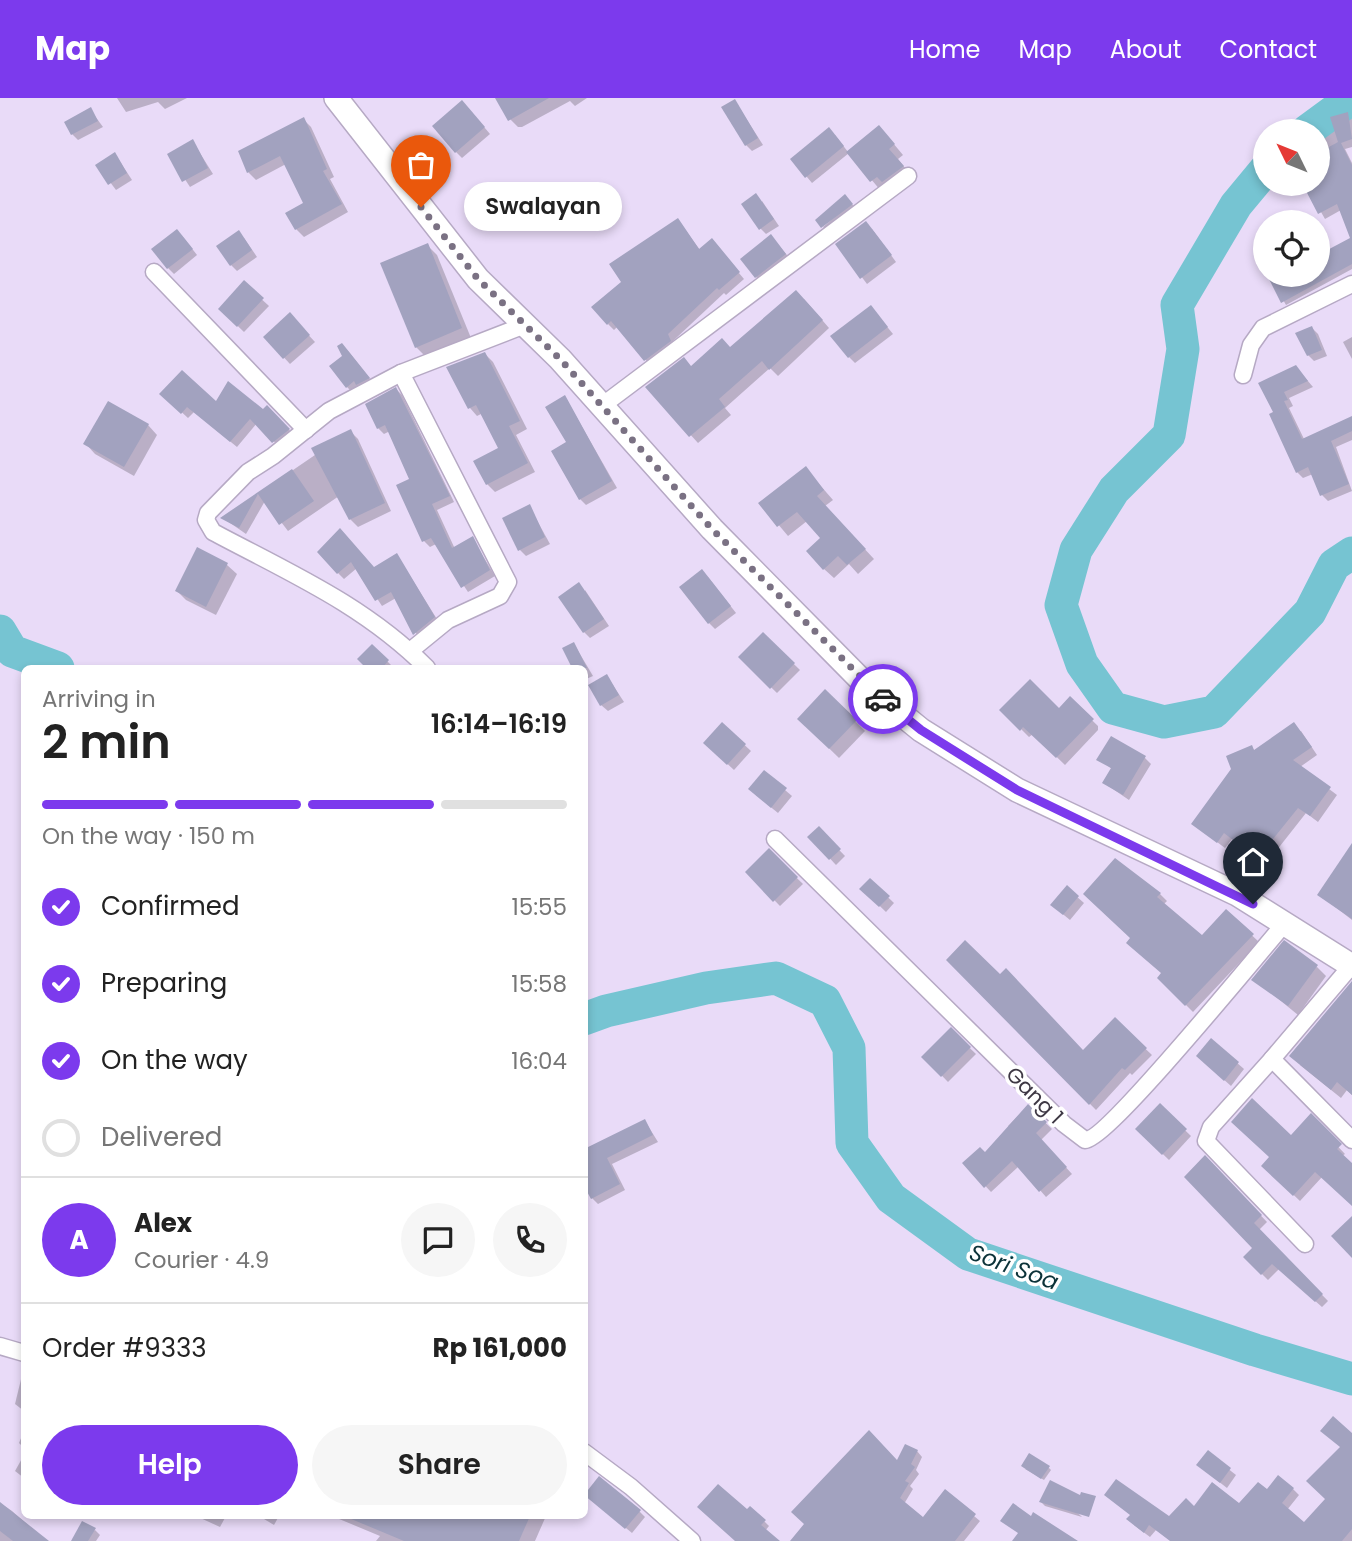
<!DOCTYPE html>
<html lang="en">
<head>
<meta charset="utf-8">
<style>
  :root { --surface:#fff; --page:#f6f6f6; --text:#222; --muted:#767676; --line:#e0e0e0; --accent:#7c3aed }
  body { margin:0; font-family:Poppins,sans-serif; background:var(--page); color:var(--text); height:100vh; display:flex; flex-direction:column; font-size:26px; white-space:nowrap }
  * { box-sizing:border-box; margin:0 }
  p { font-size:23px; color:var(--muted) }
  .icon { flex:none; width:38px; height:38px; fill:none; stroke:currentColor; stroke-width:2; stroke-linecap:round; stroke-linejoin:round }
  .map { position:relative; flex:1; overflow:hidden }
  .drawer { position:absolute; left:21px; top:567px; width:567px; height:854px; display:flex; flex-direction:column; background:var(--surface); border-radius:10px; box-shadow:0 4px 10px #0003 }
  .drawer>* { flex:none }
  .needle { width:46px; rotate:313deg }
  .fabs { position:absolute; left:1253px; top:21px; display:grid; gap:14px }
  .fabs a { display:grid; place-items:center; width:77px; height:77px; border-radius:50%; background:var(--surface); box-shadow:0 4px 10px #0003; font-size:35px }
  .pin { position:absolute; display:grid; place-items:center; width:60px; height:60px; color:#fff; margin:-72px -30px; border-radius:50% 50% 50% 0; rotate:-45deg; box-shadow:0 0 7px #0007 }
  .pin .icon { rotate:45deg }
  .courier { position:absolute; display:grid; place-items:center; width:70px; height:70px; margin:-35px; border:5px solid #7c3aed; border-radius:50%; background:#fff; color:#222; box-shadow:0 2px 9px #0007 }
  .bubble { position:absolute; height:49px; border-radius:24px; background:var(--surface); box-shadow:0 4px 10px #0003; font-size:23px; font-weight:600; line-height:49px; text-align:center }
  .overview em { font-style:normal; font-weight:600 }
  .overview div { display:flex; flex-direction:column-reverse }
  .overview { display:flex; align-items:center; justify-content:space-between; height:119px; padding:0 21px }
  h1 { font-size:46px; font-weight:600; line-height:52px }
  .bar { display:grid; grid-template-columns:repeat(4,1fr); gap:10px 7px; align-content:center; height:84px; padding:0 21px }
  .bar i { height:9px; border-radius:5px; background:var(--line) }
  .bar .current { background:var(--accent) }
  .bar p { grid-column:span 4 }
  .line { display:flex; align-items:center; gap:18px; padding:0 21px; border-top:2px solid var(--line) }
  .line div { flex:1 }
  .round { display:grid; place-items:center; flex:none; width:74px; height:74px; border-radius:37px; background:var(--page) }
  ol { padding:0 21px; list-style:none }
  li { display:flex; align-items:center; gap:21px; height:77px }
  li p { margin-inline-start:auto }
  li .icon { padding:7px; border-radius:50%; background:var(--accent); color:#fff; stroke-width:4 }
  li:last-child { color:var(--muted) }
  li i { width:38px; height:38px; border:4px solid var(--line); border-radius:50% }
  .action { display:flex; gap:14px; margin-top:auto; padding:14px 21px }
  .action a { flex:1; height:80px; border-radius:42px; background:var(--accent); color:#fff; font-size:28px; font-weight:600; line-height:80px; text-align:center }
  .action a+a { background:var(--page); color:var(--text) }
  header { display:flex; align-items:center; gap:42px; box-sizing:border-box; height:98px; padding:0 35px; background:var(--accent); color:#fff }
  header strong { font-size:33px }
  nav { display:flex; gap:38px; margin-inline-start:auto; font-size:24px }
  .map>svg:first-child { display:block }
</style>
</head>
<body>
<header>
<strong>Map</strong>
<nav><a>Home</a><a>Map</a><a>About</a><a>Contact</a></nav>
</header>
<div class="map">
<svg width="1352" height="1443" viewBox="0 0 1352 1443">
  <rect width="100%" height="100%" fill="#e9dbf8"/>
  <g fill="#0003">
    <path d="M117,0h70l-22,11 -7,-7 -32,10z"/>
    <path d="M497,0h90l-12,8 -5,-5 -48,26h-4l-10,-10z"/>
    <path d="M735,3l28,44 -11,6 -6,-6z"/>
    <path d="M468,10l22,26 -28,24 -6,-6z"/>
    <path d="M92,14l11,15 -25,13 -6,-6z"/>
    <path d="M1347,16l5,4v29l-7,2 7,14v75l-11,-28 -16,9 -20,-35h13v-46l18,-8z"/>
    <path d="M303,21l8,8 23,50 -4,2 18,33 -44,25 -8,-8 9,-26 -19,-39 -30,16 -8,-8 -8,-20z"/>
    <path d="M835,37l13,17 40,-15 15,18 -5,4 14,18 -31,14 -32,-38 -37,30 -20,-24z"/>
    <path d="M193,44l20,32 -23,13 -21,-32z"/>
    <path d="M115,56l17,26 -16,10 -18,-24z"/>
    <path d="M762,103l17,25 -13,8 -6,-6z"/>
    <path d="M851,105l7,8 -29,22 -6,-6z"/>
    <path d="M1303,114l7,10h-28z"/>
    <path d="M678,122l22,30 17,-3 27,32 -18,16 -2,-2 -51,48 3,7 -25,18 -34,-39 -3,3 -6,-6 15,-42z"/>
    <path d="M872,131l24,33 -29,22 -30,-40z"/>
    <path d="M183,139l14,18 -23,19 -6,-6z"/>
    <path d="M1318,139l8,15 26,2v15l-66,36 -17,-30h49z"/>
    <path d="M244,140l13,19 -20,14 -6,-6z"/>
    <path d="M777,145l14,17 -29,23 -6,-6z"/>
    <path d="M1265,146v24l-9,-19z"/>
    <path d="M427,147l10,10 34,83 -45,19 -10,-10z"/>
    <path d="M244,185l25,23 -25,26 -24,-23z"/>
    <path d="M804,201l25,29 -51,48 -8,-8 -45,40 6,7 -33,28 -51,-56 83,-38z"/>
    <path d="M876,215l17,21 -38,29 -6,-6z"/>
    <path d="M290,217l25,27 -25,22 -25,-27z"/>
    <path d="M1312,230l6,6 9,22 -13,5 -6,-6z"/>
    <path d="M1352,239v22l-9,-17z"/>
    <path d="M348,253l26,33 -21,9 -6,-6 -3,-30z"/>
    <path d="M485,256l8,8 34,67 -11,6 19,37 -40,20 -8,-8 14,-35 -20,-35 -4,2 -7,-8z"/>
    <path d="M1302,276l11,13 -24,11 4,8 -4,2 15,31 48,-21v22l-16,7 16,44 -24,10 -6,-6 -9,-21 -10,4 -6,-6 -21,-59 -15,-29z"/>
    <path d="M396,291l6,6 52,107 -17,8 18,39 17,-11 23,38 -27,16 -32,-48 -6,3 -6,-6 -13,-61 -21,-49 -6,3 -6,-6 -11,-23z"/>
    <path d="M162,296l101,18 4,-5 28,29 -15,12 -23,-25 -20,24 -43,-35 -6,6z"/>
    <path d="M565,299l52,91 -31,17 -6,-6 -12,-56z"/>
    <path d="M148,327l9,10 -23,41 -39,-22 -9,-10z"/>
    <path d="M350,333l8,8 33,72 -33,16 -8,-8 -11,-23 -51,35 -23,-30 -19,33 -23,-16z"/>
    <path d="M806,371l27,31 -8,6 49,53 -16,15 -9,-10 -15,14 -10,-9 -1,-31 -16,-17 -19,15 -27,-32z"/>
    <path d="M529,408l21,38 -24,12 -6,-6z"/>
    <path d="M340,432l35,39 22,-14 43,69 -20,16 -24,-42 -14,8 -25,-38 -13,11 -6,-6z"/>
    <path d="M197,452l30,15 10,9 -21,41 -30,-15 -9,-9z"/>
    <path d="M708,479l28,36 -21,16 -6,-6z"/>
    <path d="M585,492l24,36 -19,12 -6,-6z"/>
    <path d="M763,536l37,36 -23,23 -37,-36z"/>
    <path d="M574,546l19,32 -9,4v-12h-11l-9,-19z"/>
    <path d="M372,548l22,22h-25l-9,-9z"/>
    <path d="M607,578l17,26 -16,9 -7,-6z"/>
    <path d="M825,593l40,40 -26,27 -40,-39z"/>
    <path d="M1070,601l28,27v4l-33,35 -32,-31 -4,3 -27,-27 57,1z"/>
    <path d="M722,626l29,27 -17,19 -29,-27z"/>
    <path d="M1301,633l16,24 -17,12 37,28 -19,27 -12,-9 -41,52 -33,-26 -7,9 -32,-24 58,-77 4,4z"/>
    <path d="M1145,660l6,6 -22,36 -25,-17 8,-14 -13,-10z"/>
    <path d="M764,674l28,24 -14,17 -22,-18z"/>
    <path d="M819,731l26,27 -9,9 -26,-28z"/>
    <path d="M1352,748v74l-33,-26z"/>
    <path d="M769,753l34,33 -23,22 -33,-34z"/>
    <path d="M1115,763l45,33 7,7 -4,4 39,33 24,-27 33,31 -66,70 -34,-34 4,-4z"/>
    <path d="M870,782l24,23 -8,9 -24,-23z"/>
    <path d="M1067,790l17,15 -14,17 -11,-9z"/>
    <path d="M948,862l135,93 32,-33 37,35 -20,20 -2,-2 -34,37z"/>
    <path d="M1317,869l9,9 -28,39 -44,-36z"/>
    <path d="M1352,887v110l-5,-5 -6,8 -41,-33z"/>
    <path d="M951,932l25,24 -28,28 -24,-25z"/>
    <path d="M1211,942l33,29 -13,17 -27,-24z"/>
    <path d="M1028,1008l24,23 -11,11 31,34 -26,23 -27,-31 -28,26 -27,-29 21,-9 26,-25 -3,-3z"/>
    <path d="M1160,1008l31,30 -22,24 -32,-31z"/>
    <path d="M1310,1019l35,37 -3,2 10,10v39l-30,-28 -22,24 -37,-35z"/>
    <path d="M645,1023l13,21 -46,22 13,26 -27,14 -6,-6 -8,-47z"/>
    <path d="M1205,1059l62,65 -8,8 69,71 -6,6 -43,-38 -11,11 -23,-23 9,-9z"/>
    <path d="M24,1269v44l-9,-7z"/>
    <path d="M24,1333v17l-5,-5z"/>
    <path d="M1352,1337v106h-181l-15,-11 -6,7 -16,-12 35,-7 25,-10 46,-2 27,-14 26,-3 6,6 -12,15 17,15 23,-26z"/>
    <path d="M917,1353l5,6 -6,13 3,4 -9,12 3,3 -9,15 19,16 22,-28 35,29 -16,20h-172z"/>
    <path d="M1208,1355l28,22 -9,13 -22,-17z"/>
    <path d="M24,1357v23l-9,-7z"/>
    <path d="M1048,1369l3,3 -7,10 -19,-11z"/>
    <path d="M1048,1389l33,29 1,1 -37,-11 -4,-4z"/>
    <path d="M592,1402l47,11 6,6 -13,16z"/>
    <path d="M0,1405l12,8 34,30h-46z"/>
    <path d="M747,1413l17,10 5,5 -4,5 12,10h-42z"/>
    <path d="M196,1418h30l-6,11z"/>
    <path d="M259,1418h20l-5,9z"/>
    <path d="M332,1418h214l-11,25h-159l4,-5z"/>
    <path d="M95,1432l5,5 -4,6h-23z"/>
  </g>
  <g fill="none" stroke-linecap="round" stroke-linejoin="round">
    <g stroke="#76c4d2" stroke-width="33">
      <path d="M1307,33l45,-33"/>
      <path d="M1265,72l-29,35 -59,100 6,44 -14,86 -55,55 -38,60 -15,55 21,59 31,44 51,14 50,-10 96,-100 24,-47 18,-12"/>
      <path d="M0,533l12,20 46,17"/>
      <path d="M584,921l22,-8 100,-23 70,-10 49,23 24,47 3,95 39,55 77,56 287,96 97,29"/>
    </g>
  </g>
  <g fill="#a2a2bf">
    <path d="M495,0h54l-41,23z"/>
    <path d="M735,1l23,39 -13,8 -24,-39z"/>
    <path d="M462,2l23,27 -30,26 -23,-27z"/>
    <path d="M91,9l7,14 -27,14 -7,-13z"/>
    <path d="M1348,14l4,27 -11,4 11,22v99l-71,39 -14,-28h51v-20l32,-17 -13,-34 -19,10 -13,-25 13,-5v-31l20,-11 -8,-25z"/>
    <path d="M304,19l23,52 -4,2 19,33 -47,26 -10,-17 18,-10 -23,-47 -33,17 -9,-22z"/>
    <path d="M879,27l16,19 -6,5 15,17 -22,16 -5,-5 -7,5 -24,-30z"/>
    <path d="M829,29l15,19 -39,32 -15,-19z"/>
    <path d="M193,41l15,29 -26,14 -15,-28z"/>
    <path d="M115,54l12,21 -19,12 -13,-20z"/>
    <path d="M756,95l18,26 -15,11 -18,-26z"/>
    <path d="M845,96l8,10 -32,24 -6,-8z"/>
    <path d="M678,120l21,31 13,-11 28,34 -21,18 -2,-2 -49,46 3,7 -27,20 -33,-40 -4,4 -16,-18 30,-25 -12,-18z"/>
    <path d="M866,123l26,34 -32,24 -25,-35z"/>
    <path d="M177,131l16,20 -26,20 -16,-20z"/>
    <path d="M239,132l13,20 -22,16 -14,-20z"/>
    <path d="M771,136l15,20 -31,24 -15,-19z"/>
    <path d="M428,145l34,85 -47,20 -35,-85z"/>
    <path d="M244,182l20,18 -27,29 -19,-18z"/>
    <path d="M796,192l27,30 -54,50 -7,-9 -43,38 6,8 -36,30 -44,-50 39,-30 7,9 31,-28 8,9z"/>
    <path d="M871,207l17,22 -40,31 -18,-22z"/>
    <path d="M290,214l20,23 -27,24 -20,-22z"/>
    <path d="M1312,228l10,24 -15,6 -12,-23z"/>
    <path d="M342,245l28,35 -14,7 -2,-4 -8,7 -17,-22 13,-10 -5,-10z"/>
    <path d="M485,254l35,69 -11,5 19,37 -42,22 -13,-24 25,-13 -22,-43 -8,4 -22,-42z"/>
    <path d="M1296,267l12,16 -24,11 4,8 -4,1 18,38 50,-23v15l-21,10 18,43 -29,12 -12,-29 -12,6 -27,-59 4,-2 -15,-29z"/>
    <path d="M182,272l34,31 12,-20 35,28 4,-4 23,24 -18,14 -22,-24 -20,23 -43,-35 -6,7 -22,-20z"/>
    <path d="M396,289l54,109 -18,8 20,44 21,-12 17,34 -29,18 -30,-50 -9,4 -26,-57 13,-6 -24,-54 -8,4 -12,-25z"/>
    <path d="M565,297l47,86 -33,19 -28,-49 15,-9 -21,-35z"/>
    <path d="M108,303l41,23 -25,43 -41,-23z"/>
    <path d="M351,331l34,74 -36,17 -38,-72z"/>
    <path d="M806,368l18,24 -7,6 49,53 -19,16 -9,-9 -15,14 -17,-19 14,-13 -23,-26 -20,15 -19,-24z"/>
    <path d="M292,371l22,32 -35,24 -21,-31 -19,34 -19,-10z"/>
    <path d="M530,406l15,33 -27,14 -16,-33z"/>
    <path d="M340,430l34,39 23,-14 38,64 -22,18 -22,-43 -16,9 -24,-39 -14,12 -20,-22z"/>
    <path d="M197,449l31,16 -22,44 -31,-16z"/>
    <path d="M702,471l29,37 -23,18 -29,-37z"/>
    <path d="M579,484l25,37 -21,14 -25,-36z"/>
    <path d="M763,534l32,31 -25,26 -32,-32z"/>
    <path d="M574,544l13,26h-15l-10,-20z"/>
    <path d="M372,546l17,16 -7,8h-16l-9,-9z"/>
    <path d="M607,576l12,21 -19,11 -12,-21z"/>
    <path d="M1030,581l29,29 11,-12 24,23 -38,39 -33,-31 -3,4 -21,-21z"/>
    <path d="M825,591l32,31 -28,29 -32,-30z"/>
    <path d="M722,624l24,22 -19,21 -24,-22z"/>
    <path d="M1294,624l18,25 -19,13 38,27 -21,29 -12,-8 -41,51 -33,-26 -7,10 -26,-19 40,-55 -5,-13 26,-11 2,5z"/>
    <path d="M1111,638l35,20 -23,39 -21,-12 9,-15 -15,-8z"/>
    <path d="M764,672l23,18 -16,20 -23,-19z"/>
    <path d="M819,728l22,23 -12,11 -22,-23z"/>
    <path d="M1352,745v76l-35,-24z"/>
    <path d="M769,750l29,29 -25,25 -28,-30z"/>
    <path d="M1115,760l46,35 -4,4 45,38 24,-26 28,25 -69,72 -28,-28 4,-5 -35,-30 4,-5 -47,-44z"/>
    <path d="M870,780l20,18 -11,11 -20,-18z"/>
    <path d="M1067,787l12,11 -16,19 -13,-10z"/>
    <path d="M965,842l35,34 6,-6 77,82 32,-33 32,31 -22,22 -3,-2 -33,37 -143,-145z"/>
    <path d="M1284,842l34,25 -30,41 -37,-26z"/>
    <path d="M1352,883v114l-15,-13 -6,8 -42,-34z"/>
    <path d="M951,929l20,20 -30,30 -20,-20z"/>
    <path d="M1211,940l28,24 -15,19 -28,-25z"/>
    <path d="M1252,1000l39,37 20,-22 31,31 -5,5 15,14v43l-37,-34 -22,24 -32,-30 8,-9 -38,-35z"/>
    <path d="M1160,1005l27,26 -25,26 -27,-26z"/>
    <path d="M1028,1006l19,18 -11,11 31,34 -28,25 -27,-31 -28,27 -22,-25 18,-16 5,5z"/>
    <path d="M645,1021l8,16 -46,23 13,26 -29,15 -7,-13v-37z"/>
    <path d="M1205,1057l57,60 -8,8 69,71 -8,8 -43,-38 -11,11 -18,-18 9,-9 -68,-71z"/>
    <path d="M1352,1118v42l-21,-22z"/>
    <path d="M1333,1318l19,17v96l-10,12h-172l-21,-16 -5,8 -18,-14 4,-4 -26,-20 12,-16 53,37 17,-18 8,8 18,-24 27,21 19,-21 9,7 11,-14 16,13 -12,15 22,19 21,-23 -19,-18 34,-34 -20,-16z"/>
    <path d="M869,1332l28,30 8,-16 13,6 -7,14 4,3 -10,14 4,2 -9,15 23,19 22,-28 31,25 -21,27h-165l14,-17 -13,-12z"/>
    <path d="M1208,1352l23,18 -11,15 -24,-18z"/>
    <path d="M1029,1355l21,13 -9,13 -20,-13z"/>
    <path d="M599,1378l42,34 -16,19 -41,-34z"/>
    <path d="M1050,1382l30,15 1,-3 15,4 -7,21 -50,-15z"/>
    <path d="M718,1386l29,25 3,-3 16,14 -5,5 19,16h-45l-38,-34z"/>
    <path d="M0,1404l49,39h-36l-13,-10z"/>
    <path d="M1013,1405l18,13 2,-4 45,29h-66l6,-8 -18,-12z"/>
    <path d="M344,1418h186l-11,25h-115z"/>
    <path d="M82,1423l14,7 -8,13h-17z"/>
  </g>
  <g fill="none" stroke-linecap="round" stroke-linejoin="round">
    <g stroke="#b6a9c4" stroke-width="19">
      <g id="minor">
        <path d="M154,174l152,158"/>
        <path d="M401,275l107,209 -8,14 -52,24 -38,31"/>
        <path d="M1243,277l8,-30 12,-17 89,-44"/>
        <path d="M603,307l305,-229"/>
        <path d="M427,570c-63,-63 -137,-95 -214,-136l-7,-12 2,-7 40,-41 25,-16 56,-45 72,-38 124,-48"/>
        <path d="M775,741l289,285 21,16c22,0 175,-188 200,-217"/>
        <path d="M1351,868l-79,93 80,81"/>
        <path d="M1272,961l-61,68 -5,14 99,103"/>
        <path d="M0,1248l24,7"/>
        <path d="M584,1354l47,35 61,54"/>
      </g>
    </g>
    <g stroke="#b6a9c4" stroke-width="26">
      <path id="secondary" d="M336,0l142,181 82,80 152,170 156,158 53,43 96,60 220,104 115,72"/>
    </g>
    <use href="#minor" stroke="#fff" stroke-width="16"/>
    <use href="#secondary" stroke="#fff" stroke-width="23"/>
  </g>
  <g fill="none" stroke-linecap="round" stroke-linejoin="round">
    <path stroke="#7a7183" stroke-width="7" stroke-dasharray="0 12.6" d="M421,109l57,72 82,80 152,170 171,170"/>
    <path stroke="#7c3aed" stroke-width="9" d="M883,601l38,31 96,60 236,114"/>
  </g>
  <g text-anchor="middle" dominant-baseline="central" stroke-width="7" stroke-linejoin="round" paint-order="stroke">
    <g font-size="21" fill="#3e3844" stroke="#fff">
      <text transform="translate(1035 997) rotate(45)">Gang 1</text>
    </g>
    <g font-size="23" font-style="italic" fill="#0c3339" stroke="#fff">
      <text transform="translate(1014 1169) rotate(20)">Sori Soa</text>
    </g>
  </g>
</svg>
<div class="fabs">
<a><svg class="needle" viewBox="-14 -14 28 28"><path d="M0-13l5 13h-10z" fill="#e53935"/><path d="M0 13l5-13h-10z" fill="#767676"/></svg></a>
<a><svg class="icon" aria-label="locate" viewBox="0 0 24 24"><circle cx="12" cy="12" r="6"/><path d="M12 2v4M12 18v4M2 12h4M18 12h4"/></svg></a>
</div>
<div class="pin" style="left:421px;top:109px;background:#ea580c"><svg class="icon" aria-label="bag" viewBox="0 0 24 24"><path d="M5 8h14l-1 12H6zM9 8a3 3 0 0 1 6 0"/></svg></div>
<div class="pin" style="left:1253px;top:806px;background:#1f2937"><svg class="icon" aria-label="home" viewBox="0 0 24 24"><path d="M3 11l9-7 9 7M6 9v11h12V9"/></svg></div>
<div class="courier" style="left:883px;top:601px"><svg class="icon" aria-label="car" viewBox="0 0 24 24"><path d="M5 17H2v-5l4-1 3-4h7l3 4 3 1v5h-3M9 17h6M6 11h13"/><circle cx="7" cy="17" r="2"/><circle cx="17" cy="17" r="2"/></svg></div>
<div class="bubble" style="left:464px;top:84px;width:158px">Swalayan</div>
<section class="drawer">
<div class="overview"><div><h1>2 min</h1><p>Arriving in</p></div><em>16:14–16:19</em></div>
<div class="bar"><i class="current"></i><i class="current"></i><i class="current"></i><i></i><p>On the way · 150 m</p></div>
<ol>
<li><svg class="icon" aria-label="check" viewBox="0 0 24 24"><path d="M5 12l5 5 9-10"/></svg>Confirmed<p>15:55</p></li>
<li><svg class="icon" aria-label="check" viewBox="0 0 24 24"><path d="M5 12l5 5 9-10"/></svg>Preparing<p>15:58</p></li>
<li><svg class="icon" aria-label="check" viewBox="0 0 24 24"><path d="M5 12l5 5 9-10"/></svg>On the way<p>16:04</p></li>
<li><i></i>Delivered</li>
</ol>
<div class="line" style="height:126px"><b class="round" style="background:var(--accent);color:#fff">A</b><div><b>Alex</b><p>Courier · 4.9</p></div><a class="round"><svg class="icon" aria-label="chat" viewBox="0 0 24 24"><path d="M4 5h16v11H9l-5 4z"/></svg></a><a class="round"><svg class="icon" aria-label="phone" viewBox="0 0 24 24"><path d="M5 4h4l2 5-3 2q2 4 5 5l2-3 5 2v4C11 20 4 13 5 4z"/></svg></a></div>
<div class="line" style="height:91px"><div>Order #9333</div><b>Rp 161,000</b></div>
<div class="action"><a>Help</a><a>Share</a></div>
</section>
</div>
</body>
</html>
